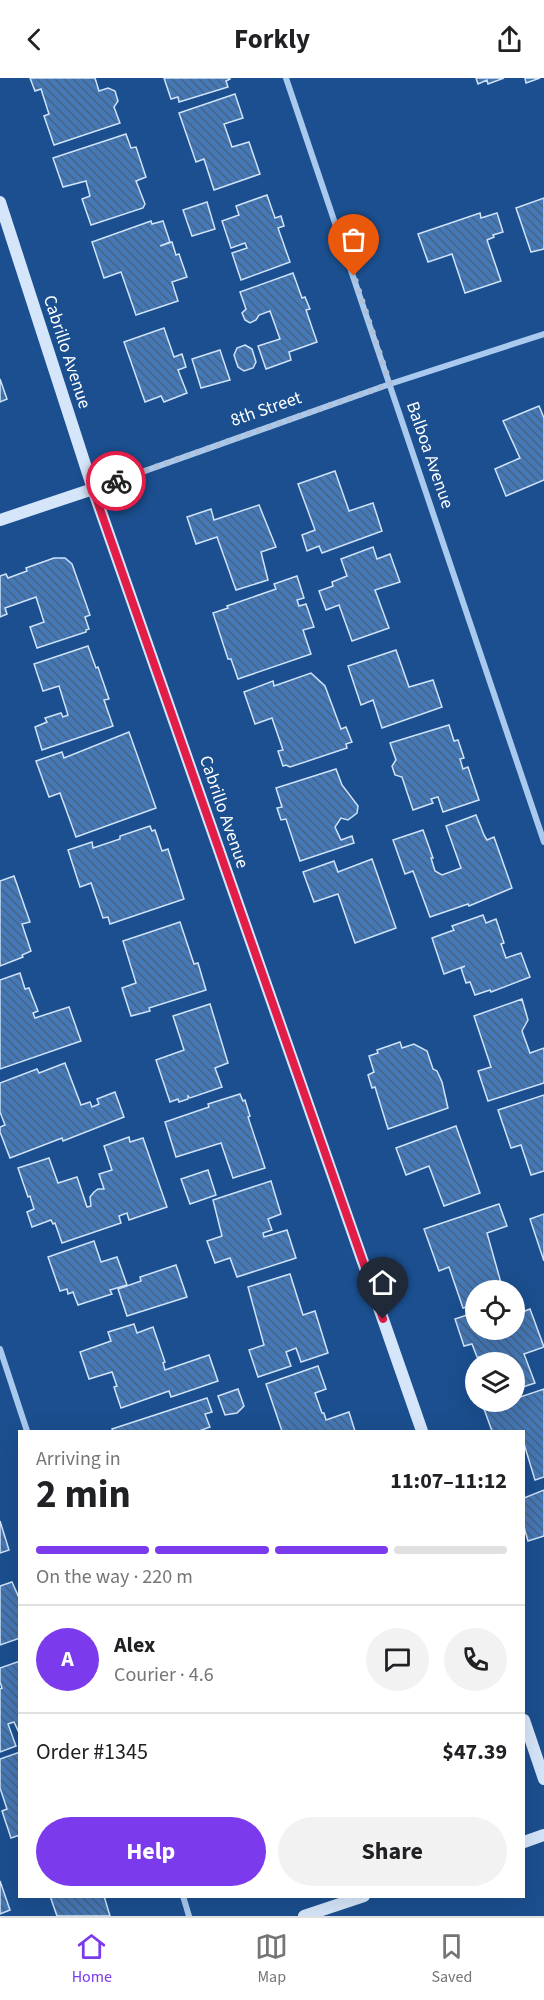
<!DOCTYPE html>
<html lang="en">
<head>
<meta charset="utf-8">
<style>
  :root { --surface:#fff; --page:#f2f2f2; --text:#202124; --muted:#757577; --line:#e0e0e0; --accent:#7c3aed }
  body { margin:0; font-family:"Source Sans 3",sans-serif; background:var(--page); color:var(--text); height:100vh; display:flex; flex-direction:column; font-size:22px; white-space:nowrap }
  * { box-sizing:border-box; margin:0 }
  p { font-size:20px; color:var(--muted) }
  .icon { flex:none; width:33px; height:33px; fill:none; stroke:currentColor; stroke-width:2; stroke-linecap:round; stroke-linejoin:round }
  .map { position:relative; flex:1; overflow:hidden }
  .details { position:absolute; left:18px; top:1352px; width:507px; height:468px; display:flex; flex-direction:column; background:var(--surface); border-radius:0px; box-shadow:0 6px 24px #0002 }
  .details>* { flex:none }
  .tools { position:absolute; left:465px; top:1202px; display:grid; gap:12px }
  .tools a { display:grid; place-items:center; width:60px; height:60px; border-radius:50%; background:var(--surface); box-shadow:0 6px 24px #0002; font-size:30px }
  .pin { position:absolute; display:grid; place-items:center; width:51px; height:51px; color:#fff; margin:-62px -26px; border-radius:50% 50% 50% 0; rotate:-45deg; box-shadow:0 0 6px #0007 }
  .pin .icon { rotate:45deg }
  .courier { position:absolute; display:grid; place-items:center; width:60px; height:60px; margin:-30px; border:4px solid #e11d48; border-radius:50%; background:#fff; color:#222; box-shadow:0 2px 8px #0007 }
  .head em { font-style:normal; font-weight:700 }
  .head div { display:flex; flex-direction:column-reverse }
  .head { display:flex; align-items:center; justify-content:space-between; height:102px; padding:0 18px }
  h1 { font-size:39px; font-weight:700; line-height:45px }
  .bar { display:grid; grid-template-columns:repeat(4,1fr); gap:9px 6px; align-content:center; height:72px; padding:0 18px }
  .bar i { height:8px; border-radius:4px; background:var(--line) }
  .bar .current { background:var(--accent) }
  .bar p { grid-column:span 4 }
  .line { display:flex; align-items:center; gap:15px; padding:0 18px; border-top:2px solid var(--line) }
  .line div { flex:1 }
  .round { display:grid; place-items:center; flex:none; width:63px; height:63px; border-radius:32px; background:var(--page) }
  .button { display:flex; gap:12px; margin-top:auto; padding:12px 18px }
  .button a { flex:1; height:69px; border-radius:36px; background:var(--accent); color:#fff; font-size:24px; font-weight:700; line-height:69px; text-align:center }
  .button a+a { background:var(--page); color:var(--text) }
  header { display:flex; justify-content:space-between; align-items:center; height:78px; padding:0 18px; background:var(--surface); font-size:27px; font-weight:700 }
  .dock { display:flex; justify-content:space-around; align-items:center; height:84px; border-top:2px solid var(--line); background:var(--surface); font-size:16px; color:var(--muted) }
  .dock a { display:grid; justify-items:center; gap:3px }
  .dock .current { color:var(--accent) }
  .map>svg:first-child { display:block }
</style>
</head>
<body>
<header><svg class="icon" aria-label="back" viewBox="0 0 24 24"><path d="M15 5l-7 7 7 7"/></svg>Forkly<svg class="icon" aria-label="share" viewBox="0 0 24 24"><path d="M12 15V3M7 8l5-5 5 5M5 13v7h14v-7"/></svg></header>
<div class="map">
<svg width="544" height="1838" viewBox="0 0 544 1838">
  <defs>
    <pattern id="building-back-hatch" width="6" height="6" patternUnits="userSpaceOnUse" patternTransform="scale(1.5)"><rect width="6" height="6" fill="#4478b7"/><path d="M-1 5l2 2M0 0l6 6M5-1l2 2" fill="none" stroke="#486282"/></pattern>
  </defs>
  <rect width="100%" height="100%" fill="#1b4f8f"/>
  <g fill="url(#building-back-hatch)" stroke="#cfe3fa" stroke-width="1.5">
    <path d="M30,0h65l4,13 9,-3 7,3 3,10 -4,6 6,16 -66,22 -10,-29 5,-2 -8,-25 -6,2z"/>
    <path d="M164,0h66v1l-4,2 2,6 -49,15 -1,-5 -7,2z"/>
    <path d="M476,0h28l-16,6 -1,-4 -9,4z"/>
    <path d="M525,0h15l-14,5z"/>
    <path d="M235,16l8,24 -19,6 8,23 17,-5 11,32 -46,16 -10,-31 -8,3 -17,-49z"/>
    <path d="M126,56l5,14 5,-1 10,30 -10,4 9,23 -2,4 -52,17 -9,-26 8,-3 -4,-15 -23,6 -10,-29z"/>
    <path d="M267,117l8,23 6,-2 3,10 -6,2 12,34 -49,18 -9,-27 15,-5 -2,-5 -14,5 -9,-27 17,-6 -3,-9z"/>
    <path d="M544,120v51l-13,3 -15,-44z"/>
    <path d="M207,124l8,27 -23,7 -9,-26z"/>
    <path d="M480,135l1,5 16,-5 6,19 -10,3 1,2 -7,3 14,41 -36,12 -13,-39 -24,8 -10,-28z"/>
    <path d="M151,143l1,3 11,-3 7,21 -10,4 12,-4 4,13 3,-1 8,23 -15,5 6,19 -42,14 -15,-43 -17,6 -12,-36z"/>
    <path d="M293,195l9,25 3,-1 5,12 -4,1 11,32 -28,10 2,8 -25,9 -8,-23 22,-7 -10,-28 -11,4 -3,5 -6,3 -5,-3 -3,-7 4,-4 -6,-17z"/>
    <path d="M164,250l10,29 8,-3 4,13 -8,3 9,23 -23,9 -3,-6 -16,6 -21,-60z"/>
    <path d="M245,267l7,4 4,13 -3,6 -9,3 -6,-4 -4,-12 3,-7z"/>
    <path d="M220,272l10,30 -29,8 -9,-29z"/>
    <path d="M0,301l7,20 -7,3z"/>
    <path d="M539,328l5,12v62l-38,16 -11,-27 25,-11 -17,-37z"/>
    <path d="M335,393l14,40 24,-8 9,28 -60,22 -3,-7 -12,5 -5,-16 13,-5 -17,-46z"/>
    <path d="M259,427l17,42 -15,5 7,28 -32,10 -19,-53 -21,7 -9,-27 24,-8 3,11z"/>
    <path d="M373,469l4,12 13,-5 10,28 -25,8 14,38 -37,13 -13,-36 -13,5 -7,-19 14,-5 -1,-4 15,-6 -6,-17z"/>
    <path d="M54,480h11l7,6 18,51 -5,2 4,12 -3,1v2l-49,16 -7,-21 14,-5 -8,-25 -31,11 2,6 -7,3v-41l6,-2 2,4 19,-7 -1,-3z"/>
    <path d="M297,498l7,22 -7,2 2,6 7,-2 8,23 -11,3 8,24 -73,25 -7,-20h-3l-15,-46 15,-5 -1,-2 49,-17 -2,-5z"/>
    <path d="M88,568l8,22 2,-1 11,32 -5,1 9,26 -71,24 -7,-23 12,-5 -2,-4 16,-5 2,4 5,-2 -9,-29 -16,5 -9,-27z"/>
    <path d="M396,572l13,37 24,-7 9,27 -60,21 -9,-28 -12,5 -13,-39z"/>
    <path d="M311,595l14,13 16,43 5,-2 6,15 -6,2 1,4 -57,19 -4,-2 -3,1 -5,-15 5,-1 -11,-32 -17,6 -11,-32 29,-11 1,5z"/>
    <path d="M449,647l5,16 4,-1 6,18 -4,1 3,10 5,-2 11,33 -36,12 -5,-15 -7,2 2,4 -20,7 -11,-33 -7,-2 -3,-9 4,-6 -6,-17z"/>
    <path d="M129,654l27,76 -80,29 -16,-44 -11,4 -13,-36 26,-9 2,6z"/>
    <path d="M336,691l6,16 16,21 -1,7 -9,7 -7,-2 -6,9 6,13 11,-4 2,7 -54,18 -14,-42 -5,1 -4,-12 5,-1 -6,-19z"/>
    <path d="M476,737l8,20 3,5 7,-3 18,51 -43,18 -1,-2 -38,13 -17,-46 -8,3 -12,-34 30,-10 10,28h-2l4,13 7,4 19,-7 -15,-42z"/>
    <path d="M150,748l2,5 3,-1 7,21 6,-2 16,50 -74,25 -2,-7 -5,1 -12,-35 -11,4 -12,-37 24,-8 1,6 27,-9v-3z"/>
    <path d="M372,781l24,69 -41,15 -17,-49 -24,8 -11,-30 31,-11 4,11z"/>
    <path d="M14,798l16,46 -8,2 9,27 -9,4 1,2 -23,9v-85z"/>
    <path d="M483,837l3,8 10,-4 8,24 -3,1 5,14 15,-5 9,24 -39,15 -1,-2 -15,5 -5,-13 -4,1 -5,-15 4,-2 -21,8 -12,-36 22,-8 -2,-4z"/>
    <path d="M180,844l14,42 4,-1 8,27 -57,18 1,3 -19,5 -9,-28 14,-5 -13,-42z"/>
    <path d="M20,895l5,16 4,-1 9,23 -5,2 2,5 34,-11 12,34 -81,28v-89z"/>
    <path d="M522,921l6,21 -6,11 8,22 14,-5v35l-56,18 -10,-30 13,-4 -17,-51z"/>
    <path d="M210,926l18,59 -13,5 7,19 -32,11 -2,-2v3l-9,3 -1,-3 -8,3 -14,-42 28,-10 -11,-34z"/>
    <path d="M400,964l2,6 12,-4 13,7 6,18 4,2 5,11 6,26 -60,21 -13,-42 -3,1 -4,-13 6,-3 -5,-16 9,-3 -1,-3z"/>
    <path d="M65,985l16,42 9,-3 2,5 7,-3 -2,-5 18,-7 9,25 -61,24 -1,-3 -52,20 -10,-26v-5l5,-2 -5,-13v-29l37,-14 2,4z"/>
    <path d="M240,1016l3,7 2,-1 5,16 -2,1 17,51 -32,10 -12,-35 -45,14 -11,-35 44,-15 -1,-3z"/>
    <path d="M544,1017v76l-13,4 -10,-30 -10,3 -13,-38z"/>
    <path d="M456,1048l24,67 -36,13 -15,-40 -23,9 -10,-27z"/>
    <path d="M129,1059l1,5 13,-4 24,69 -38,13 -2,-7 -8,3 2,7 -59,20 -7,-20 -2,1 -2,-4 -19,7 -5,-15 7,-3 -4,-13 -2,1 -10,-29 31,-10 9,25 19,-6 10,30 4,-1 -1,-9 4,-5 4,-3h6l-5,-15 13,-4 -8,-24z"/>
    <path d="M208,1092l8,25 -26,9 -9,-25z"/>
    <path d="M271,1103l10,33 -13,5 4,11 -9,3 1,4 23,-7 9,28 -59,19 -7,-19 -15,5 -8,-22 15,-5 -9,-36z"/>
    <path d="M499,1126l8,22 -20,7 16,57h-27v14l-13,4 -14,-41 -10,4 -15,-42z"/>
    <path d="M544,1136v47l-14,-42z"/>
    <path d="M94,1163l7,21 16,-5 10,28 -17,5 2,4 -34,11 -5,-13 -5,2 -1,-5 -7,2 -12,-34z"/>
    <path d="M176,1187l11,32 -60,19 -9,-27 23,-8 -1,-4z"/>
    <path d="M290,1196l13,41 12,-4 13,42 -27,9 -5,-14 -10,4 5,14 -33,11 -9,-27 15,-5 -16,-58z"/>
    <path d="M530,1231l14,38 -20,7 11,29 -21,7v-28h-34l-1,-5h-2l-5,-13 -8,2 -9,-27 21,-7v17h38v-14z"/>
    <path d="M134,1246l3,9 16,-6 12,35 -2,1 2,7 44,-15 9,26 -47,16 -2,-6 -48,17 -7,-21 3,-1 -5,-14 -23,7 -9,-27 31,-11 -3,-9z"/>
    <path d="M318,1288l8,23 -11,4 7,20h2l2,7 23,-8 6,19h-73l-16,-47z"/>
    <path d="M238,1311l6,17 -7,7 -12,2 -7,-19z"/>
    <path d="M544,1311v88l-9,3 -11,-36v-13h-32l-8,-22 24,-8h6v-2z"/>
    <path d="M207,1320l5,14 -7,2 5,13 -11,4h-86l-1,-2z"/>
    <path d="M544,1412v46l-16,5 -4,-14v-29z"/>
    <path d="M0,1443l9,29 -9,3z"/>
    <path d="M12,1504l8,18v38l-20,7v-59z"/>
    <path d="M20,1583v74l-6,-13 -6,2 8,22 -16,6v-63l2,-1 -2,-6v-14z"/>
    <path d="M20,1674v83l-9,3 -9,-27 5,-2 -7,-21v-29z"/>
    <path d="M0,1803l10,29 -10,4z"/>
    <path d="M50,1818h54l6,20h-53z"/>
  </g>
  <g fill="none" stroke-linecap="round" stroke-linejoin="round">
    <g stroke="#a9c9ee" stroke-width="6">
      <path d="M286,0l258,764"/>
      <path d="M94,411l296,-105 154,-50"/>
      <path d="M0,1271l27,82"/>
      <path d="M183,1818l6,20"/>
    </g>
    <g stroke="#d6e6fa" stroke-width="12">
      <path d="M0,124l93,287 329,942"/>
      <path d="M0,442l93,-31"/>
      <path d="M524,1642l20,59"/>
      <path d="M524,1764l20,-7"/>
      <path d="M304,1838l60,-20"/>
    </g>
  </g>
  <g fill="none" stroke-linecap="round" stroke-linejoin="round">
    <path stroke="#afc1d8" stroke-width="6" stroke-dasharray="0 10.8" d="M116,403l274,-97 -36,-108"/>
    <path stroke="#e11d48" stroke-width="8" d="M116,403l-23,8 290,830"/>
  </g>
  <g text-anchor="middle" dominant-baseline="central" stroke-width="6" stroke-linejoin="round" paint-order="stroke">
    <g font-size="18" fill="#fff" stroke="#1b4f8f">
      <text transform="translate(67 274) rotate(72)">Cabrillo Avenue</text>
      <text transform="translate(266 331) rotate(-19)">8th Street</text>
      <text transform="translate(430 377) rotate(71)">Balboa Avenue</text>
      <text transform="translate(224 734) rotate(71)">Cabrillo Avenue</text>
    </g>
  </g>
</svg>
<div class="tools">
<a><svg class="icon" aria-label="locate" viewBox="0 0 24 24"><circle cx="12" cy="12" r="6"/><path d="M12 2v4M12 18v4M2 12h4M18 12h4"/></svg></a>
<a><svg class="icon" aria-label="layers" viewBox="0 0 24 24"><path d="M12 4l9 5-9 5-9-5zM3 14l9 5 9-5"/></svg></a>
</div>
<div class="pin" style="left:354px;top:198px;background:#ea580c"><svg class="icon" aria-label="bag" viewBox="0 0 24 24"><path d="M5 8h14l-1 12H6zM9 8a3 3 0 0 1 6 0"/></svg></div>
<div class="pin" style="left:383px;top:1241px;background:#1f2937"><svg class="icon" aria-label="home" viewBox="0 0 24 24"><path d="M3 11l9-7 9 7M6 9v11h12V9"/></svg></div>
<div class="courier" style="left:116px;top:403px"><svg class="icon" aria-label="bike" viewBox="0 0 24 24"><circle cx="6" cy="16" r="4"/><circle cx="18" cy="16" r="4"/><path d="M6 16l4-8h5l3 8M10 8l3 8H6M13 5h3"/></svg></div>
<section class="details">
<div class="head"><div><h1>2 min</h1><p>Arriving in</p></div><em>11:07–11:12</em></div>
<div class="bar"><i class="current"></i><i class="current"></i><i class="current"></i><i></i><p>On the way · 220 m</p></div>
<div class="line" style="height:108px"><b class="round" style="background:var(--accent);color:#fff">A</b><div><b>Alex</b><p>Courier · 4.6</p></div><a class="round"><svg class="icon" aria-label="chat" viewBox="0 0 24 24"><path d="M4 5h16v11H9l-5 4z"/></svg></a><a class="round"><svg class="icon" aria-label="phone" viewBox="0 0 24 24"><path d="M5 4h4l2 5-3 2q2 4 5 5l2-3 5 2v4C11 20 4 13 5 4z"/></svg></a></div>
<div class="line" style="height:78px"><div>Order #1345</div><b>$47.39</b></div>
<div class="button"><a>Help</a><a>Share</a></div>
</section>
</div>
<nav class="dock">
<a class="current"><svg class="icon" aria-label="home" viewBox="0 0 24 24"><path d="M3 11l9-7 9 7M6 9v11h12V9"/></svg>Home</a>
<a><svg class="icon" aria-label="map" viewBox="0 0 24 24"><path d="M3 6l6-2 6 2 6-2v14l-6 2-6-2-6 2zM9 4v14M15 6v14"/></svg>Map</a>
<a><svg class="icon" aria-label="saved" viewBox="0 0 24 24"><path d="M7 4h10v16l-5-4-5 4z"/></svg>Saved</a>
</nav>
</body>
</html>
